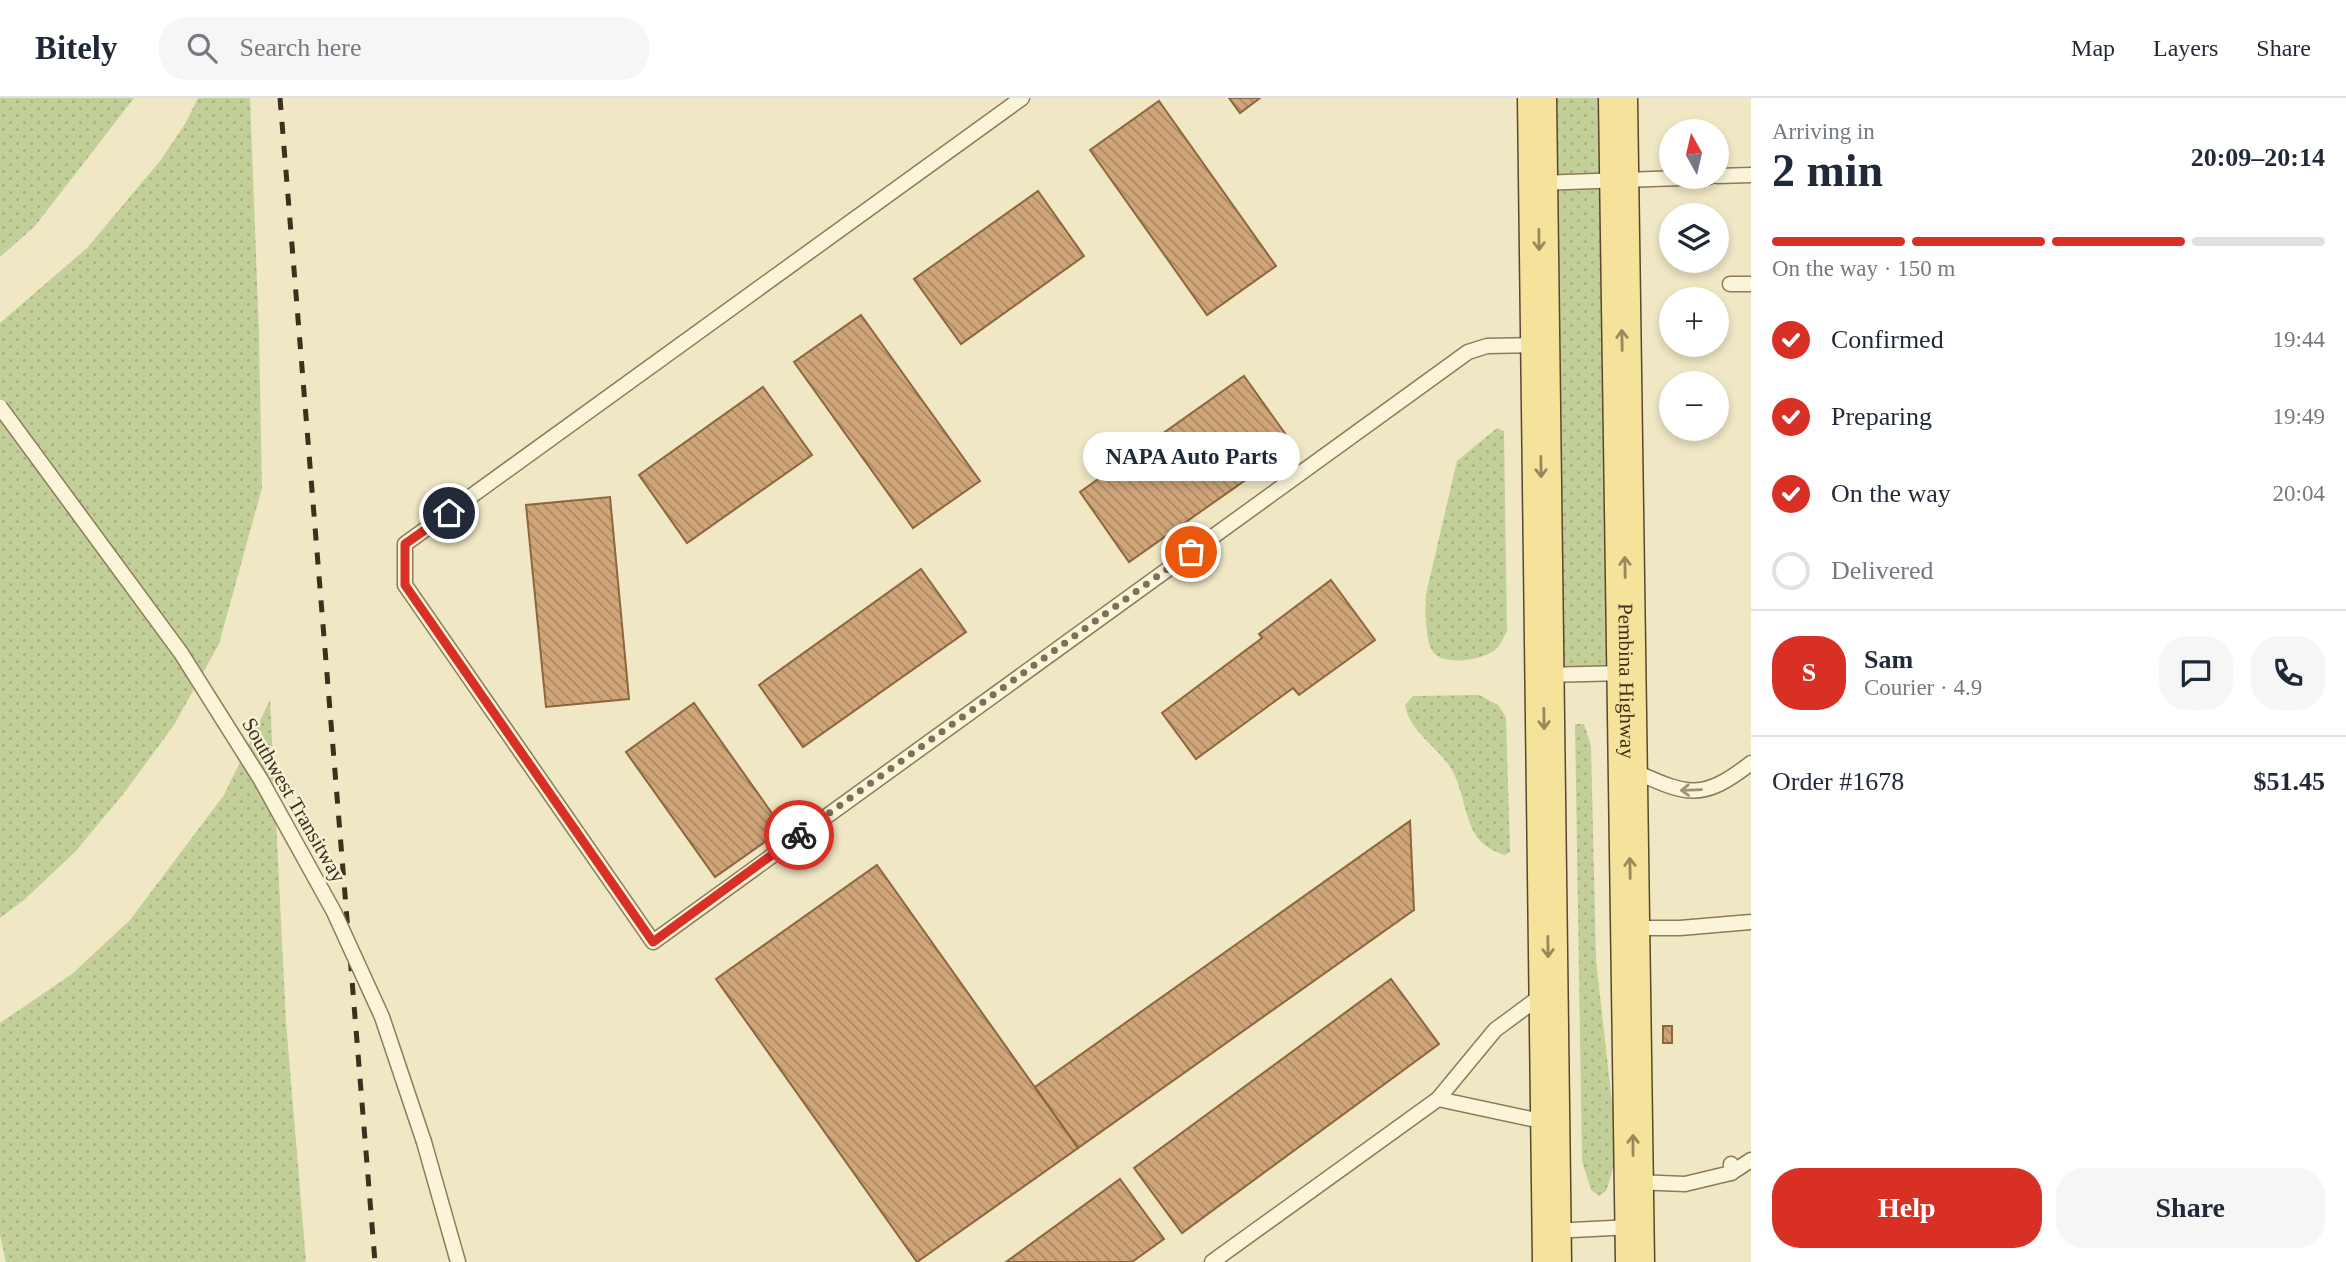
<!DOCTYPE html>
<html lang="en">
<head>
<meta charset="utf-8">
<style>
  :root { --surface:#fff; --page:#f6f6f7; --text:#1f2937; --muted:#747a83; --line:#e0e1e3; --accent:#d93025 }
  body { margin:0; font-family:"Times New Roman",serif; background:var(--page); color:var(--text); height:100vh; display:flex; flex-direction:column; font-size:26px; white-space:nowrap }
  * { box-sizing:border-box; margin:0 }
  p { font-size:23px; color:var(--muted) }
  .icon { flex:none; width:38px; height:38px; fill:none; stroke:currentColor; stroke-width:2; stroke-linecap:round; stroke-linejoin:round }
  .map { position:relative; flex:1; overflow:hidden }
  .details { display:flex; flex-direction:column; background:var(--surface); width:595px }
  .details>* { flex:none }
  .needle { width:46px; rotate:352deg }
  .controls { position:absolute; left:1659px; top:21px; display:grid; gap:14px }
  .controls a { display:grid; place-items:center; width:70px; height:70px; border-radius:50%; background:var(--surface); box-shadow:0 4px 10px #0003; font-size:35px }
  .pin { position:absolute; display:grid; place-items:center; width:60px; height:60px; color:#fff; margin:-30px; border:4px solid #fff; border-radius:50%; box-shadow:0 2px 7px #0007 }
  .courier { position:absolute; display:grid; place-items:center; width:70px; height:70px; margin:-35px; border:5px solid #d93025; border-radius:50%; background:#fff; color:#222; box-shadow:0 2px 9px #0007 }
  .bubble { position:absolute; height:49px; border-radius:24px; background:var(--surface); box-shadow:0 4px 10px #0003; font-size:23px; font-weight:800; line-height:49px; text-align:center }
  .head em { font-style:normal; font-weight:800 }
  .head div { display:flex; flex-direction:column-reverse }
  .head { display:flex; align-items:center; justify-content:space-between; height:119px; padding:0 21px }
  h1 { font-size:46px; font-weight:800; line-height:52px }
  .bar { display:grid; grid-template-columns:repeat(4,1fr); gap:10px 7px; align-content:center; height:84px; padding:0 21px }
  .bar i { height:9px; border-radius:5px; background:var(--line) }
  .bar .current { background:var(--accent) }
  .bar p { grid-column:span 4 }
  .line { display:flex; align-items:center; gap:18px; padding:0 21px; border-top:2px solid var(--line) }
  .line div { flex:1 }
  .round { display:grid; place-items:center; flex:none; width:74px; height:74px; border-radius:28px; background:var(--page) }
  ol { padding:0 21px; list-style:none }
  li { display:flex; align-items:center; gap:21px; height:77px }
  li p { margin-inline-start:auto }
  li .icon { padding:7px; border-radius:50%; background:var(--accent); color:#fff; stroke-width:4 }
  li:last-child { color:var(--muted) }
  li i { width:38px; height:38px; border:4px solid var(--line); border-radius:50% }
  .button { display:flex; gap:14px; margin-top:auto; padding:14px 21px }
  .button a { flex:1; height:80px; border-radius:28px; background:var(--accent); color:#fff; font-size:28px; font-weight:800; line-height:80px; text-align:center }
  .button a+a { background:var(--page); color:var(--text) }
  header { display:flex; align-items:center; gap:42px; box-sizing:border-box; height:98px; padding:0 35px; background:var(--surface); border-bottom:2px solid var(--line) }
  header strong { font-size:33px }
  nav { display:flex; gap:38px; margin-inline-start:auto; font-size:24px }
  .search { width:490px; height:63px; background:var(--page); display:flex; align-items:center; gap:18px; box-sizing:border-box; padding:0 24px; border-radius:28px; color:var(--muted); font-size:26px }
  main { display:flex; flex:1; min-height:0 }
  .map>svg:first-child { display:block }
</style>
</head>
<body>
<header>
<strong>Bitely</strong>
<div class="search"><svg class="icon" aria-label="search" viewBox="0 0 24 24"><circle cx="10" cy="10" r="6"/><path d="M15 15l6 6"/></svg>Search here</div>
<nav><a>Map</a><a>Layers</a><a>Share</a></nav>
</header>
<main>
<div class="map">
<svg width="1751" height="1164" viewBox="0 0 1751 1164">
  <defs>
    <pattern id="grass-dots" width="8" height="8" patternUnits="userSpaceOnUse" patternTransform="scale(1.75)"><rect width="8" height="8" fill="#c3cf98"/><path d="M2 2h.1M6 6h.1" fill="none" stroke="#a8b283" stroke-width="1.8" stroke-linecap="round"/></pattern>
    <pattern id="building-back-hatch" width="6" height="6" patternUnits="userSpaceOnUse" patternTransform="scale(1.75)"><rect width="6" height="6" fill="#d0a679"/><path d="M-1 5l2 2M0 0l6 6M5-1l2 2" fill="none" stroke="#aa8863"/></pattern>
  </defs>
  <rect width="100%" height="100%" fill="#f0e8c5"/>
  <g fill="url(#grass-dots)">
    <path d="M0,0h134l-99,128 -35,31z"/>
    <path d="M198,0h52l9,236 3,154 -43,156 -45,81 -50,68 -49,59 -51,48 -24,18v-595l87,-75 73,-87 25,-37z"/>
    <path d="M1537,0h81l9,575 -83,2z"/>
    <path d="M1497,330l7,3 3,200c-3,5 -6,14 -11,18 -12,11 -51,17 -62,4 -9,-9 -9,-46 -8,-59l31,-133z"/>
    <path d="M1479,597l19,10 8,12 4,135 -5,3c-12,-4 -23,-9 -30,-21 -12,-21 -12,-48 -25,-67 -13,-21 -41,-36 -45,-62l8,-9z"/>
    <path d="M270,602l16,322 20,240h-300l-6,-27v-212l72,-49 58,-54 94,-125z"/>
    <path d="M1575,626h9l7,22 5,214 17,151 1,55 -8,25 -7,5 -8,-6 -9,-29z"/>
  </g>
  <g fill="url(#building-back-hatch)" stroke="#8d653e" stroke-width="2">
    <path d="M1229,0h31l-20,15z"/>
    <path d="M1159,3l117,165 -69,49 -117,-165z"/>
    <path d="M1038,93l46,65 -123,88 -47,-65z"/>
    <path d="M861,217l119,166 -67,47 -119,-166z"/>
    <path d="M1244,278l50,70 -165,116 -49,-70z"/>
    <path d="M763,289l49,68 -125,88 -48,-68z"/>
    <path d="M610,399l19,202 -83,8 -20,-202z"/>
    <path d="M921,471l45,63 -163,115 -44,-62z"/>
    <path d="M1331,482l44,60 -76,55 -6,-7 -97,71 -34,-46 100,-75 -3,-4z"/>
    <path d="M694,605l89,126 -68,48 -89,-125z"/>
    <path d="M1410,723l4,89 -336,238 -43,-61z"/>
    <path d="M877,767l201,283 -161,114 -201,-283z"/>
    <path d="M1391,881l48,65 -257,189 -48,-65z"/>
    <rect x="1663" y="928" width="9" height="17"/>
    <path d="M1120,1081l44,60 -32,23h-126z"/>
  </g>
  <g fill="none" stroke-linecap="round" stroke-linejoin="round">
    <g stroke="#8c7a5a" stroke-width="17">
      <g id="service">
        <path d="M1022,0l-617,446v41l248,357 815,-590 19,-6 53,-1"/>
        <path d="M1717,78l34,-1"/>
        <path d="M1539,85l170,-6"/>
        <path d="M1730,186h21"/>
        <path d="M1544,577l82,-2"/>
        <path d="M1631,672c55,24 69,33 120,-7"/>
        <path d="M1632,830h48l71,-6"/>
        <path d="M1438,1001l112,24"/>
        <path d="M424,1044l34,120"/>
        <path d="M1731,1075l20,-13"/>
        <path d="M1635,1084l50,2 46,-11v-9"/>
        <path d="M1552,1133l80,-4"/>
        <path d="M1212,1164l226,-163 57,-69 50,-37"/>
      </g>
    </g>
    <g stroke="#5a472e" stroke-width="41">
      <g id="primary">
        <path d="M1537,0l15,1164"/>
        <path id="s1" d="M1618,0l17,1164"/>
      </g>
    </g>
    <use href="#service" stroke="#faf4d9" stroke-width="14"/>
    <use href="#primary" stroke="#f5e29b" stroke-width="38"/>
    <path stroke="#3c301e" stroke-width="5" stroke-dasharray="12 12" stroke-linecap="butt" d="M280,0l95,1164"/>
    <g stroke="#8c7a5a" stroke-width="17" stroke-linecap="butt">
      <path id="service-bridge" d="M0,309l181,246 80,127 73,132 48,105 42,125"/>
    </g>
    <use href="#service-bridge" stroke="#faf4d9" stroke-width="14"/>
  </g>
  <defs><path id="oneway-shaft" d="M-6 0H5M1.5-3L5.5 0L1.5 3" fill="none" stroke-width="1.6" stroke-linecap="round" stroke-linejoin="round" transform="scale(1.75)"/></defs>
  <g stroke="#98895c">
    <use href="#oneway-shaft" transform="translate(1539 142) rotate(89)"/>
    <use href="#oneway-shaft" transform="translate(1622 242) rotate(-91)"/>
    <use href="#oneway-shaft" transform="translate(1541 369) rotate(89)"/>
    <use href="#oneway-shaft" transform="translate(1625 469) rotate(-91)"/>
    <use href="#oneway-shaft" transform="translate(1544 621) rotate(89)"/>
    <use href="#oneway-shaft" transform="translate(1630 770) rotate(-91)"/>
    <use href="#oneway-shaft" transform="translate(1548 849) rotate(89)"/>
    <use href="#oneway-shaft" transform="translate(1633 1047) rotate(-90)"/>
  </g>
  <use stroke="#9b927c" href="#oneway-shaft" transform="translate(1691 692) rotate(178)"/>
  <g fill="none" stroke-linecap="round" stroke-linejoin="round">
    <path stroke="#7b7058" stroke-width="7" stroke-dasharray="0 12.6" d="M799,737l392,-283"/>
    <path stroke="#d93025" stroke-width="9" d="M449,415l-44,31v41l248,357 146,-107"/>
  </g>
  <g text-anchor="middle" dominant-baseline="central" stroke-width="5" stroke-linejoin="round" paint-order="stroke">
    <g font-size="21" fill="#3c301e" stroke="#f7f1d5">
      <text stroke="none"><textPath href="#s1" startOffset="583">Pembina Highway</textPath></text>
      <text transform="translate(294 702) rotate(60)">Southwest Transitway</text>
    </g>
  </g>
</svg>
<div class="controls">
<a><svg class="needle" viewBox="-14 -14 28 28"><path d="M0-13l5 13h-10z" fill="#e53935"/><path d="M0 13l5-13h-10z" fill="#747a83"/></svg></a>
<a><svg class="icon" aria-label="layers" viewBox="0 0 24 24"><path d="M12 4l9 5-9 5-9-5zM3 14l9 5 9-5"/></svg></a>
<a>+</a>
<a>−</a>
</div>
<div class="pin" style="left:1191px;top:454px;background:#ea580c"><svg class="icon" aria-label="bag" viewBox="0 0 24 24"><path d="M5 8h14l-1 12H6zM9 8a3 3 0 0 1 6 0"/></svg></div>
<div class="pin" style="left:449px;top:415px;background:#1f2937"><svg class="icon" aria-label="home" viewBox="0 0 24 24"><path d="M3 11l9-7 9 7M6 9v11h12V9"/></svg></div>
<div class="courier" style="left:799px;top:737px"><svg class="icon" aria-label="bike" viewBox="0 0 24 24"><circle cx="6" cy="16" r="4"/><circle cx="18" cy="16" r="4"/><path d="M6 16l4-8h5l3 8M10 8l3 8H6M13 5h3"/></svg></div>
<div class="bubble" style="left:1083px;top:334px;width:217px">NAPA Auto Parts</div>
</div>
<section class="details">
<div class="head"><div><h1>2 min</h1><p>Arriving in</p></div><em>20:09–20:14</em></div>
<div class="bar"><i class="current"></i><i class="current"></i><i class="current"></i><i></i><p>On the way · 150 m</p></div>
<ol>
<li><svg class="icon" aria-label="check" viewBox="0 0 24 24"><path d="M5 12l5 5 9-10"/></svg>Confirmed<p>19:44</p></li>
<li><svg class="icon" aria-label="check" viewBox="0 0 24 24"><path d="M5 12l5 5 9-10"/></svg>Preparing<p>19:49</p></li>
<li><svg class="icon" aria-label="check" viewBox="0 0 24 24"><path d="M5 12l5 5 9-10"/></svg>On the way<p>20:04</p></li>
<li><i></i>Delivered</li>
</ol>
<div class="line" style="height:126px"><b class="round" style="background:var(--accent);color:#fff">S</b><div><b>Sam</b><p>Courier · 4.9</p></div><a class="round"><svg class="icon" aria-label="chat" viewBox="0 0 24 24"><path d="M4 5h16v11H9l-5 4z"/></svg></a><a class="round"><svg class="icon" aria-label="phone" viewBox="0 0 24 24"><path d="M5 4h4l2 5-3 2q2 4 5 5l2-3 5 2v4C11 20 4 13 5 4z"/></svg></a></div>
<div class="line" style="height:91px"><div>Order #1678</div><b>$51.45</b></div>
<div class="button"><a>Help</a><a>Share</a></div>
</section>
</main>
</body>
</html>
